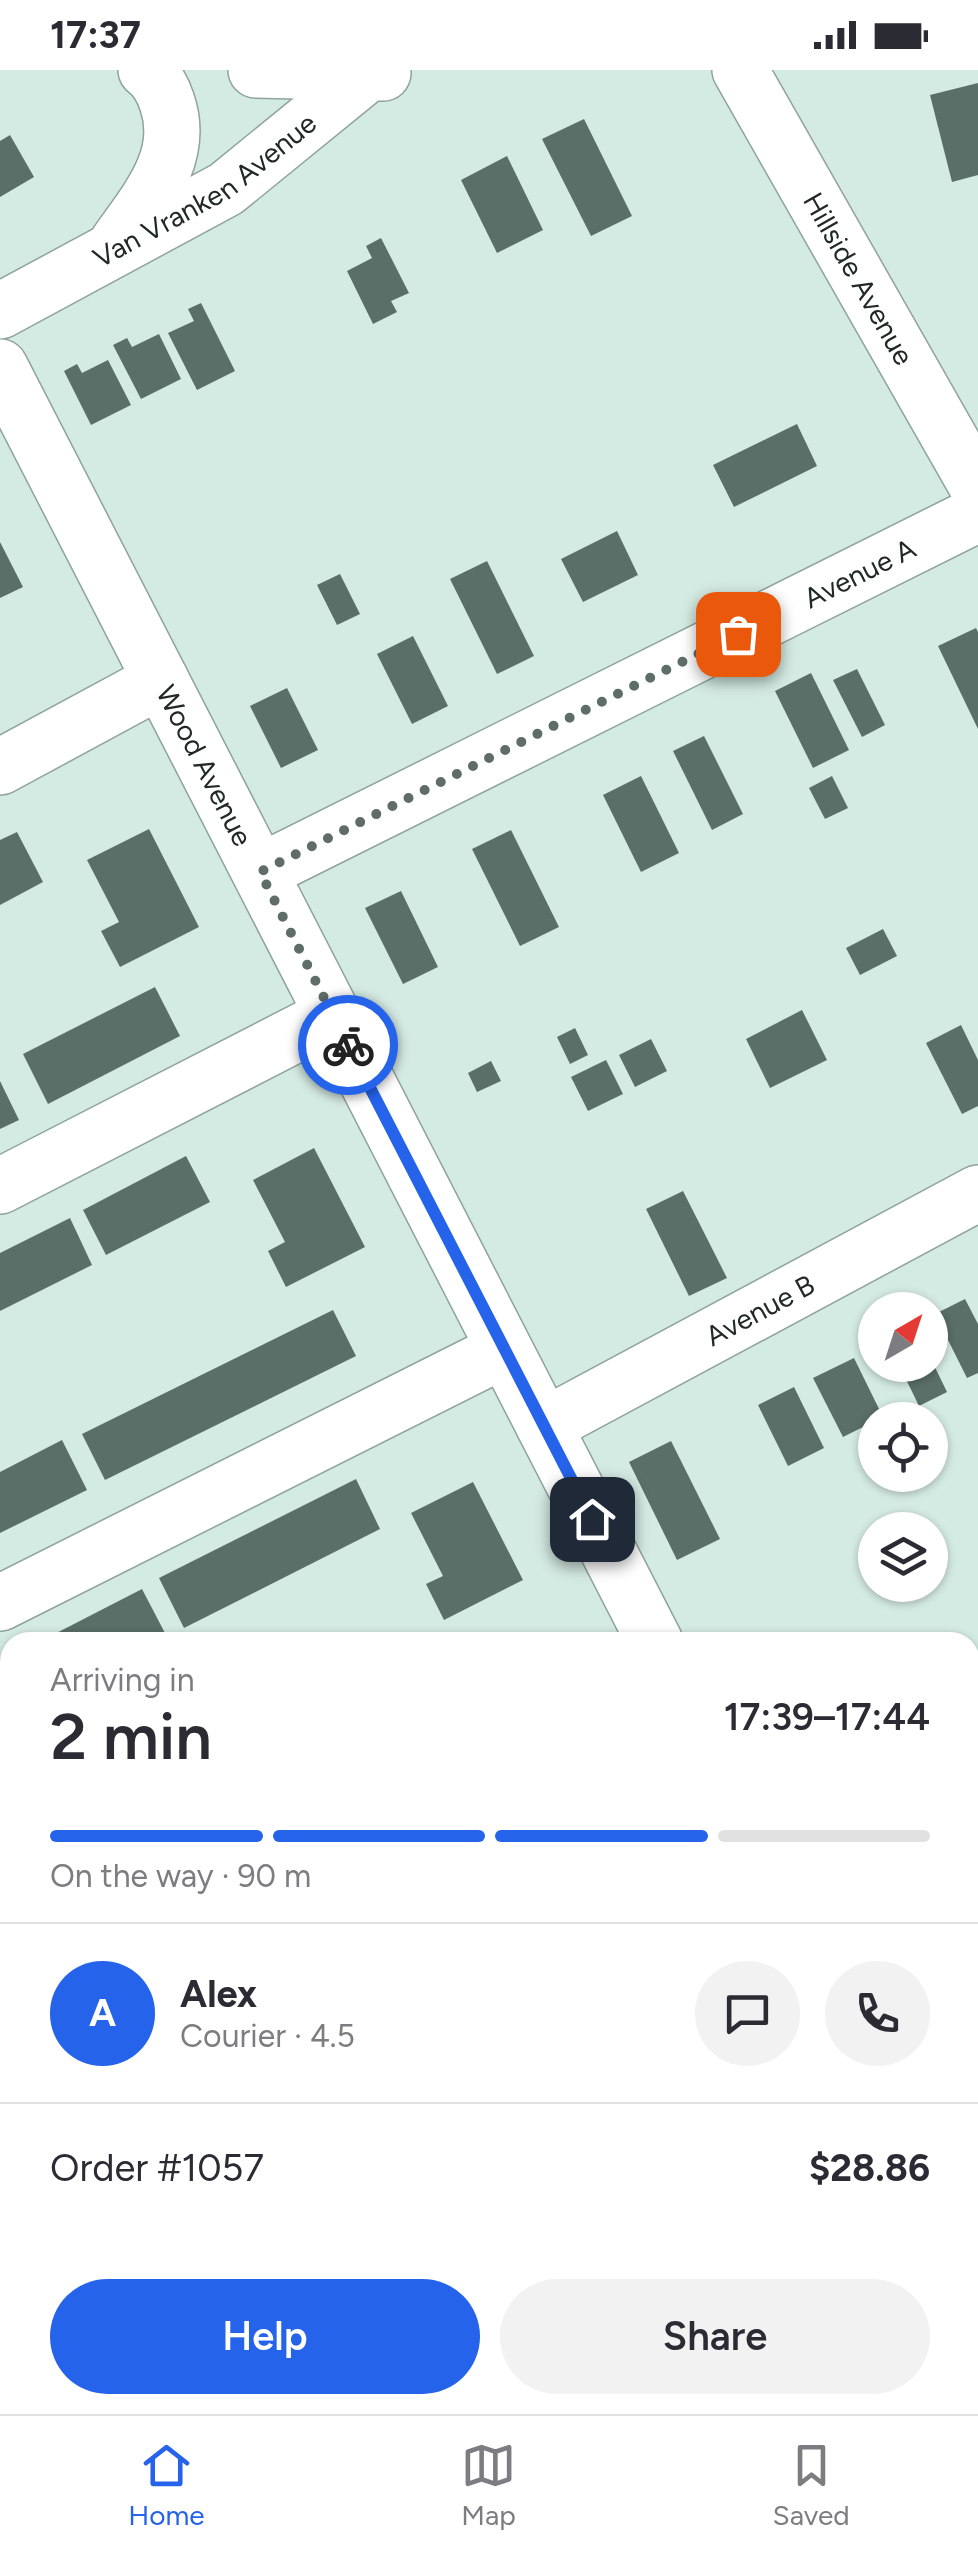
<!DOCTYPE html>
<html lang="en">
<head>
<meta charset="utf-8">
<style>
  :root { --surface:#fff; --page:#f2f2f3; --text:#2b2b33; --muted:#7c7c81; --line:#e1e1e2; --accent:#2563eb }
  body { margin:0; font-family:Figtree,sans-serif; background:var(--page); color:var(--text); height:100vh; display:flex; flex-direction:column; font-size:38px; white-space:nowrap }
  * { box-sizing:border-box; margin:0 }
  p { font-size:32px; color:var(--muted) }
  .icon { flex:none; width:55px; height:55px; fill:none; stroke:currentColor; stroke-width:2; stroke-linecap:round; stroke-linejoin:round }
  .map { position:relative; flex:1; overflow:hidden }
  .sheet { position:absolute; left:0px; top:1562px; width:980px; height:782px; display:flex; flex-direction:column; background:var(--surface); border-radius:30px 30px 0 0; box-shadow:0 2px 8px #0004 }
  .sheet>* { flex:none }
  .needle { width:65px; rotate:39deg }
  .fabs { position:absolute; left:858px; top:1222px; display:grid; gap:20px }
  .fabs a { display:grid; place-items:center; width:90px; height:90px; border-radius:50%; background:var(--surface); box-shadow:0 2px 8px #0004; font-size:50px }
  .pin { position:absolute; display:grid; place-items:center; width:85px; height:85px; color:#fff; margin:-42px; border-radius:20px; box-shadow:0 5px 15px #0006 }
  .courier { position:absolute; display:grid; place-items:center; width:100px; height:100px; margin:-50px; border:8px solid #2563eb; border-radius:50%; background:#fff; color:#222; box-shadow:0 2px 12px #0007 }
  .headline em { font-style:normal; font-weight:600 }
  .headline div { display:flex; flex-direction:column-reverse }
  .headline { display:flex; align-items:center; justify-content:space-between; height:170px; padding:0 50px }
  h1 { font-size:65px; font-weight:600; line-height:75px }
  .bar { display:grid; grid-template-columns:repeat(4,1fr); gap:15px 10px; align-content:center; height:120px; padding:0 50px }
  .bar i { height:12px; border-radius:8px; background:var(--line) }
  .bar .active { background:var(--accent) }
  .bar p { grid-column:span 4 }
  .line { display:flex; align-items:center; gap:25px; padding:0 50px; border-top:2px solid var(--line) }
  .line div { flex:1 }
  .round { display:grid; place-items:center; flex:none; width:105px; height:105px; border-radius:52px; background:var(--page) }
  .button { display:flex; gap:20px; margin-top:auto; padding:20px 50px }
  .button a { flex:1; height:115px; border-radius:60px; background:var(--accent); color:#fff; font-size:40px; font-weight:600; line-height:115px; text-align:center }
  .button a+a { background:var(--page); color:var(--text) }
  .status { display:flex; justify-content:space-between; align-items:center; height:70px; padding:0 50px; background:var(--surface); direction:ltr }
  .status svg { height:28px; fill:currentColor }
  .tab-bar { display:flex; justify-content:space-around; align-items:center; height:140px; border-top:2px solid var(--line); background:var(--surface); font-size:28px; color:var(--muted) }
  .tab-bar a { display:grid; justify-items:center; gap:5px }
  .tab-bar .active { color:var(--accent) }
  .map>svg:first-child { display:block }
</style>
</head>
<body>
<div class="status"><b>17:37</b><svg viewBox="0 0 49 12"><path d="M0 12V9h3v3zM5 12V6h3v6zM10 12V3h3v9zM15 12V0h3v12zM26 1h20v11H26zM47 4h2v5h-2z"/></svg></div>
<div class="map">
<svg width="978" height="2344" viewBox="0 0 978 2344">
  <rect width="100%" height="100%" fill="#d4ebe3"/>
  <g fill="#5a6f68">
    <path d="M978,13v92l-26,7 -22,-87z"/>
    <path d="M584,49l48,97 -41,20 -49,-97z"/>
    <path d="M10,65l24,42 -34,20v-56z"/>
    <path d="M507,86l36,74 -46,23 -36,-73z"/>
    <path d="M381,168l28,55 -18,8 6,11 -24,12 -26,-53 25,-13 -6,-12z"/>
    <path d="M201,233l34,68 -38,19 -29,-57 26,-12 -6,-12z"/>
    <path d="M159,264l22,45 -40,20 -28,-54 14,-7 5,9z"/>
    <path d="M108,290l23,45 -40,20 -27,-54 13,-7 5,9z"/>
    <path d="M797,354l20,42 -83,41 -21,-42z"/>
    <path d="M617,461l21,44 -55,27 -22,-43z"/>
    <path d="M0,472l23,45 -23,11z"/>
    <path d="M487,491l47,95 -37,18 -47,-95z"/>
    <path d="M340,504l20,40 -23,11 -20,-40z"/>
    <path d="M976,558l2,4v97l-40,-83z"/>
    <path d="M413,566l35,70 -36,18 -35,-70z"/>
    <path d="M857,599l28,56 -23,12 -29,-57z"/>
    <path d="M811,603l38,77 -36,18 -38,-77z"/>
    <path d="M287,618l31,62 -37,18 -31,-62z"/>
    <path d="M704,666l39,78 -31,16 -39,-79z"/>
    <path d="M641,706l38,77 -38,19 -38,-77z"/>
    <path d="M832,706l16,32 -23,11 -16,-31z"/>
    <path d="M149,759l50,98 -79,40 -19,-36 18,-9 -32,-62z"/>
    <path d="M511,760l48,97 -39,19 -48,-97z"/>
    <path d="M17,762l26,50 -43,23v-65z"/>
    <path d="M401,821l37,76 -35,17 -38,-76z"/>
    <path d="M883,859l14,27 -37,19 -14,-27z"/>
    <path d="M155,917l25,49 -132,68 -25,-50z"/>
    <path d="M802,940l25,50 -57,28 -24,-49z"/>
    <path d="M961,955l17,35v46l-16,8 -36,-71z"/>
    <path d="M575,958l13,27 -18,9 -13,-27z"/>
    <path d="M651,969l16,32 -32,16 -16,-32z"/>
    <path d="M606,990l17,34 -35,17 -17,-34z"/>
    <path d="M491,991l10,20 -24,11 -9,-19z"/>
    <path d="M0,1011l19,39 -19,9z"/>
    <path d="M314,1078l51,99 -79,40 -18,-36 17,-9 -32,-62z"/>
    <path d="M186,1086l24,46 -104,53 -23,-45z"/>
    <path d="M683,1121l44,87 -38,18 -43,-87z"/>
    <path d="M70,1148l22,47 -92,46v-58z"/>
    <path d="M965,1229l13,25v49l-11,5 -32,-64z"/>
    <path d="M333,1240l23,46 -251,124 -23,-46z"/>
    <path d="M930,1287l17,35 -28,14 -20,-41h31z"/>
    <path d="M854,1288l29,59 -40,20 -30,-59z"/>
    <path d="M794,1317l30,61 -36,18 -30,-61z"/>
    <path d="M62,1370l25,50 -87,43v-61z"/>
    <path d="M671,1371l49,98 -43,21 -48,-98z"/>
    <path d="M356,1409l24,50 -196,99 -25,-50z"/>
    <path d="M473,1412l50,98 -79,40 -18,-36 17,-8 -32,-63z"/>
    <path d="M142,1519l24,46 -15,7h-112z"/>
    <path d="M978,1630v53l-8,-16v-33z"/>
    <path d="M0,1679l10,11v40l-10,6z"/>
    <path d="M978,1912v62l-8,4v-62z"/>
    <path d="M10,2096v113l-10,5v-113z"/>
    <path d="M808,2335h47l-18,9h-25z"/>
  </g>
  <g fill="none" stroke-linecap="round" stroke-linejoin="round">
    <g stroke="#8ea39c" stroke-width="58">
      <g id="minor">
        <path d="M256,0l127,3"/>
        <path id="s1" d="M740,0l238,418"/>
        <path d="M117,173c30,-43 69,-86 50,-141 -4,-12 -10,-24 -21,-32"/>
        <path id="s2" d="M0,241l226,-122 140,-114"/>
        <path id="s3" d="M0,297l655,1275"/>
        <path d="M0,697l161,-87"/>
        <path id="s4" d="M260,802l718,-358"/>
        <path d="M0,1116l333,-171"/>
        <path id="s5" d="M544,1356l434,-233"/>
        <path d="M0,1533l504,-253"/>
        <path d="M970,1830l8,-4"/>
        <path d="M0,1899l10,12"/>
        <path d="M0,2001l10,-6"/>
        <path d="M970,2186l8,16"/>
        <path d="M67,2335l3,9"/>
      </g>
    </g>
    <use href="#minor" stroke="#fff" stroke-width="55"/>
  </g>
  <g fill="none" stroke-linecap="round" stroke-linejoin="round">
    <path stroke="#5f6d68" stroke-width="10" stroke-dasharray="0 18" d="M348,975l-88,-173 478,-238"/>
    <path stroke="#2563eb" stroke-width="12" d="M348,975l244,474"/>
  </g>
  <g text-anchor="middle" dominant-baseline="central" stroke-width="10" stroke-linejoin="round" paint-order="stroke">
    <g font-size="28" fill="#202926" stroke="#e1f8f0">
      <text stroke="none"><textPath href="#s2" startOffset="238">Van Vranken Avenue</textPath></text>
      <text stroke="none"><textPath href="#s1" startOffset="240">Hillside Avenue</textPath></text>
      <text stroke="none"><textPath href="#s4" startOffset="670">Avenue A</textPath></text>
      <text stroke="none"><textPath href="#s3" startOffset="448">Wood Avenue</textPath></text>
      <text stroke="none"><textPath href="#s5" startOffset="245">Avenue B</textPath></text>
    </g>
  </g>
</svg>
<div class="fabs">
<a><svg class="needle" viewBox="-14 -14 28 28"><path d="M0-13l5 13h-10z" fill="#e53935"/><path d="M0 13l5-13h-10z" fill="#7c7c81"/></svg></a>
<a><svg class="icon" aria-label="locate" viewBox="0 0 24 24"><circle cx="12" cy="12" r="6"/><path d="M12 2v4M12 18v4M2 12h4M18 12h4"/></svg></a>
<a><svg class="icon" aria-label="layers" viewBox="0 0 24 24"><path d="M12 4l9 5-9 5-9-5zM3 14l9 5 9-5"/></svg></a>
</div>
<div class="pin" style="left:738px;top:564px;background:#ea580c"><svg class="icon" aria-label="bag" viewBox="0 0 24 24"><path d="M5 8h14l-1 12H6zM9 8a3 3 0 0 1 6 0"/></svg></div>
<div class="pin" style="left:592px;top:1449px;background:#1f2937"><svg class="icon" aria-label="home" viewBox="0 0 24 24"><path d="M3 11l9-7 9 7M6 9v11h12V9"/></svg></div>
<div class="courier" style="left:348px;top:975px"><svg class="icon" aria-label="bike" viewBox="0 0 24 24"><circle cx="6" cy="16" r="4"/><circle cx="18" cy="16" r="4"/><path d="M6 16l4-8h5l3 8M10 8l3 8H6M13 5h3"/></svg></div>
<section class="sheet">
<div class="headline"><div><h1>2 min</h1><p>Arriving in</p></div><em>17:39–17:44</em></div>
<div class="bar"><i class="active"></i><i class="active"></i><i class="active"></i><i></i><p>On the way · 90 m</p></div>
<div class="line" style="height:180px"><b class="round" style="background:var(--accent);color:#fff">A</b><div><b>Alex</b><p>Courier · 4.5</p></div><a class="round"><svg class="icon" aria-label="chat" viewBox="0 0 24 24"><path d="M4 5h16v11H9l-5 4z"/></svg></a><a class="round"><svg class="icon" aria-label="phone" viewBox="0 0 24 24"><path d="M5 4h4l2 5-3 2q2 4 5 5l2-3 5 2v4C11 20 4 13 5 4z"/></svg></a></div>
<div class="line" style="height:130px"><div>Order #1057</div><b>$28.86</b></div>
<div class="button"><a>Help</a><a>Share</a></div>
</section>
</div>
<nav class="tab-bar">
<a class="active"><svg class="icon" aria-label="home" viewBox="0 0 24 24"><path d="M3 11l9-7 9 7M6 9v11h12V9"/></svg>Home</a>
<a><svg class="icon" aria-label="map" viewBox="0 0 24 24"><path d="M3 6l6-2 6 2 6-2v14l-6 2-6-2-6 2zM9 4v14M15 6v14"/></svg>Map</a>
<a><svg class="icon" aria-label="saved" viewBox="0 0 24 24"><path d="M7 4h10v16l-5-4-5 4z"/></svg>Saved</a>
</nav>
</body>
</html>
